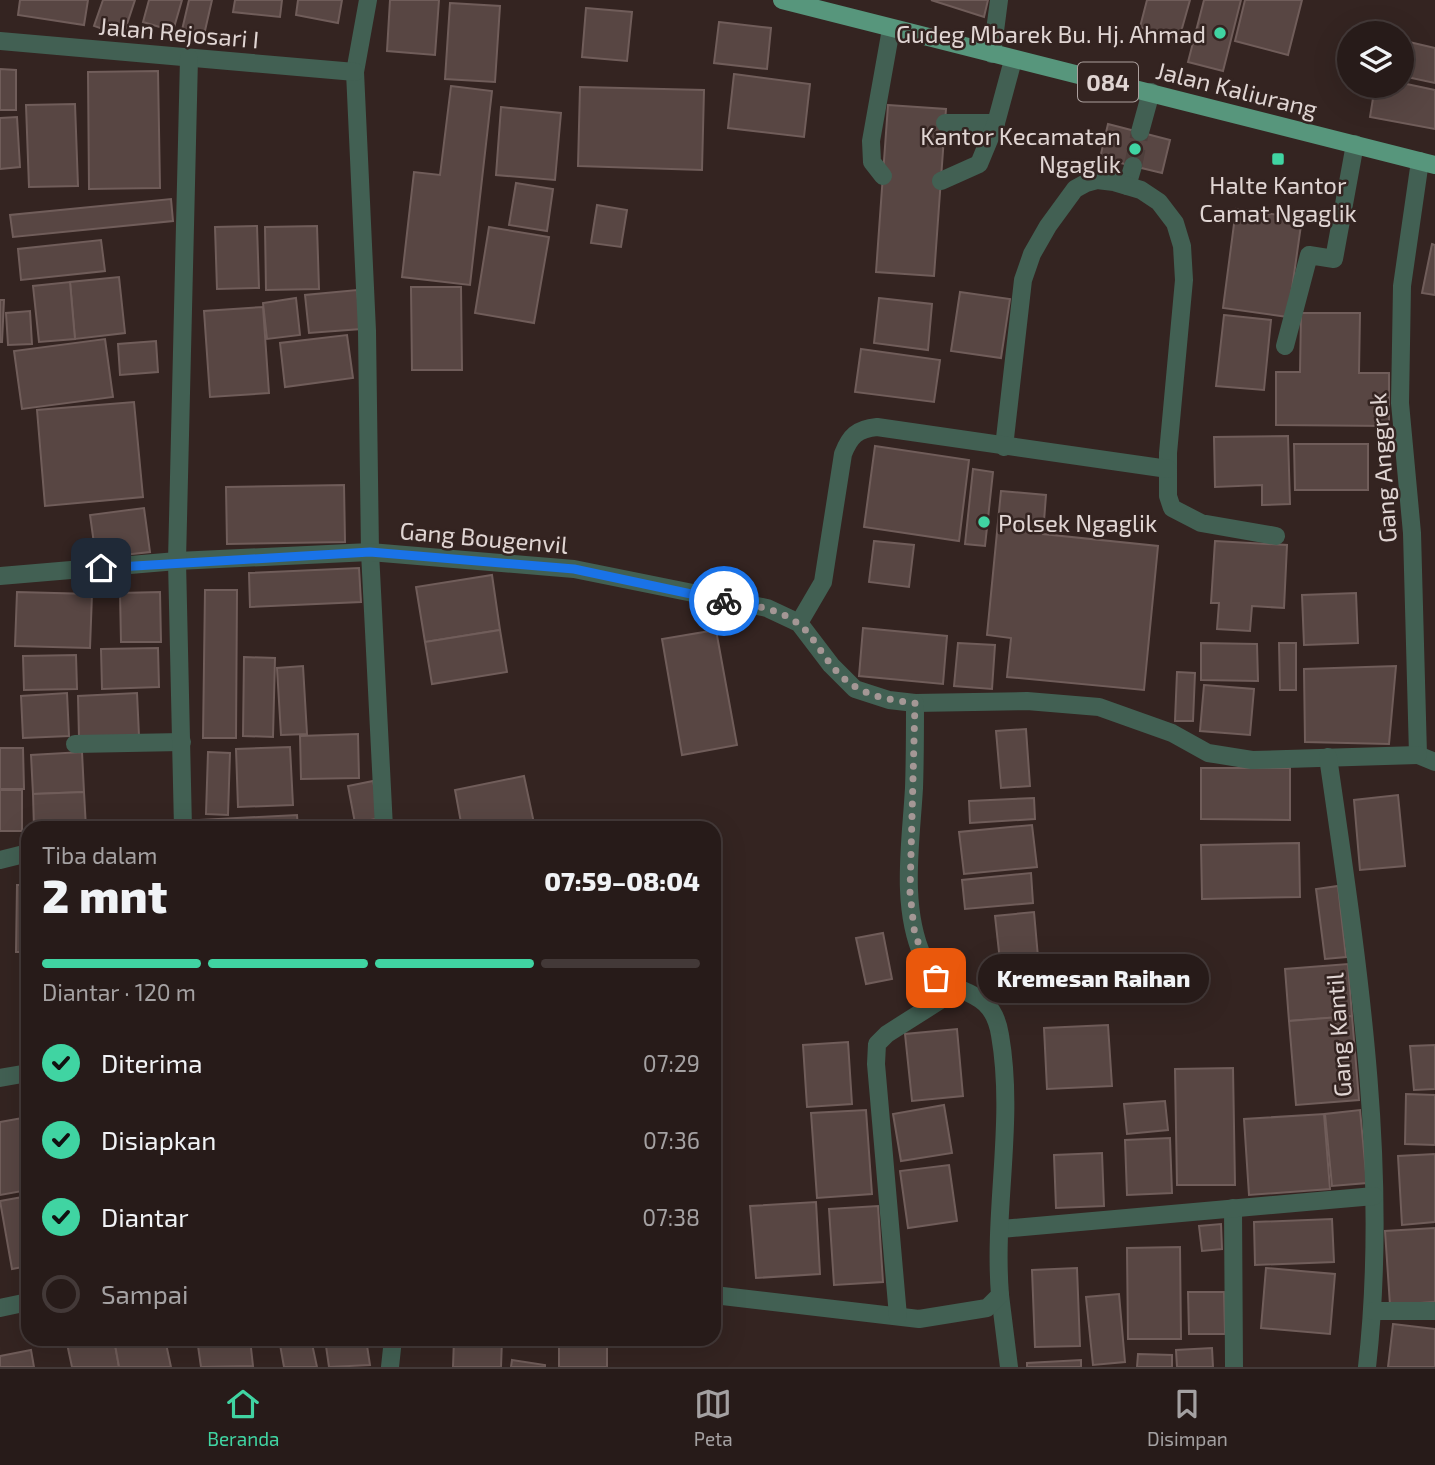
<!DOCTYPE html>
<html lang="id">
<head>
<meta charset="utf-8">
<style>
  :root { --surface:#271b19; --page:#2f2422; --text:#f1f3f6; --muted:#a4a1a2; --line:#433938; --accent:#40d4a2 }
  body { margin:0; font-family:"Exo 2",sans-serif; background:var(--page); color:var(--text); height:100vh; display:flex; flex-direction:column; font-size:26px; white-space:nowrap }
  * { box-sizing:border-box; margin:0 }
  p { font-size:23px; color:var(--muted) }
  .icon { flex:none; width:38px; height:38px; fill:none; stroke:currentColor; stroke-width:2; stroke-linecap:round; stroke-linejoin:round }
  .map { position:relative; flex:1; overflow:hidden }
  .drawer { position:absolute; left:21px; top:821px; width:700px; height:525px; display:flex; flex-direction:column; background:var(--surface); border-radius:21px; box-shadow:0 7px 28px #0002,0 0 0 2px var(--line) }
  .drawer>* { flex:none }
  .buttons { position:absolute; left:1337px; top:21px; display:grid; gap:14px }
  .buttons a { display:grid; place-items:center; width:77px; height:77px; border-radius:50%; background:var(--surface); box-shadow:0 7px 28px #0002,0 0 0 2px var(--line); font-size:35px }
  .pin { position:absolute; display:grid; place-items:center; width:60px; height:60px; color:#fff; margin:-30px; border-radius:14px; box-shadow:0 4px 10px #0006 }
  .courier { position:absolute; display:grid; place-items:center; width:70px; height:70px; margin:-35px; border:5px solid #1a73e8; border-radius:50%; background:#fff; color:#222; box-shadow:0 2px 9px #0007 }
  .bubble { position:absolute; height:49px; border-radius:24px; background:var(--surface); box-shadow:0 7px 28px #0002,0 0 0 2px var(--line); font-size:23px; font-weight:800; line-height:49px; text-align:center }
  .summary em { font-style:normal; font-weight:800 }
  .summary div { display:flex; flex-direction:column-reverse }
  .summary { display:flex; align-items:center; justify-content:space-between; height:119px; padding:0 21px }
  h1 { font-size:46px; font-weight:800; line-height:52px }
  .bar { display:grid; grid-template-columns:repeat(4,1fr); gap:10px 7px; align-content:center; height:84px; padding:0 21px }
  .bar i { height:9px; border-radius:5px; background:var(--line) }
  .bar .active { background:var(--accent) }
  .bar p { grid-column:span 4 }
  ol { padding:0 21px; list-style:none }
  li { display:flex; align-items:center; gap:21px; height:77px }
  li p { margin-inline-start:auto }
  li .icon { padding:7px; border-radius:50%; background:var(--accent); color:#111; stroke-width:4 }
  li:last-child { color:var(--muted) }
  li i { width:38px; height:38px; border:4px solid var(--line); border-radius:50% }
  .dock { display:flex; justify-content:space-around; align-items:center; height:98px; border-top:2px solid var(--line); background:var(--surface); font-size:19px; color:var(--muted) }
  .dock a { display:grid; justify-items:center; gap:4px }
  .dock .active { color:var(--accent) }
  .map>svg:first-child { display:block }
</style>
</head>
<body>
<div class="map">
<svg width="1435" height="1367" viewBox="0 0 1435 1367">
  <rect width="100%" height="100%" fill="#342421"/>
  <g fill="#584643" stroke="#705d5a" stroke-width="2">
    <path d="M20,0h68l-4,25 -66,-10z"/>
    <path d="M103,0h32l-12,36 -29,-10z"/>
    <path d="M149,0h33l-9,31 -30,-9z"/>
    <path d="M189,0h23l-8,35 -22,-5z"/>
    <path d="M235,0h47l-2,17 -47,-5z"/>
    <path d="M298,0h44l-4,23 -42,-8z"/>
    <path d="M390,0h49l-4,55 -48,-4z"/>
    <path d="M931,0h57l-4,17z"/>
    <path d="M1147,0h43l-11,39 -39,-12z"/>
    <path d="M1204,0h37l-18,71 -35,-9z"/>
    <path d="M1245,0h57l-14,55 -53,-14z"/>
    <path d="M450,3l50,3 -5,76 -50,-3z"/>
    <path d="M586,8l46,4 -5,49 -45,-4z"/>
    <path d="M719,22l52,6 -4,41 -53,-6z"/>
    <path d="M1405,41l30,7v35l-33,-7z"/>
    <path d="M0,69l16,1v40h-16z"/>
    <path d="M158,71l2,117 -71,1 -1,-117z"/>
    <path d="M734,74l76,10 -6,53 -76,-9z"/>
    <path d="M1402,83l33,7v39l-65,-12 5,-31z"/>
    <path d="M451,86l41,5 -22,194 -68,-8 12,-105 26,3z"/>
    <path d="M580,87l124,3 -2,80 -124,-4z"/>
    <path d="M75,104l3,82 -49,1 -3,-82z"/>
    <path d="M888,105l58,4 -12,167 -58,-4z"/>
    <path d="M501,107l60,6 -6,67 -59,-5z"/>
    <path d="M17,117l3,50 -20,2v-51z"/>
    <path d="M1108,124l62,16 -8,33 -62,-15z"/>
    <path d="M516,183l37,6 -6,42 -38,-6z"/>
    <path d="M171,199l2,22 -160,16 -3,-22z"/>
    <path d="M597,205l30,5 -6,37 -30,-4z"/>
    <path d="M1236,209l66,9 -14,99 -65,-9z"/>
    <path d="M257,226l2,62 -42,1 -2,-62z"/>
    <path d="M317,226l2,63 -53,1 -1,-63z"/>
    <path d="M489,227l60,10 -15,86 -59,-10z"/>
    <path d="M101,240l4,31 -84,9 -3,-31z"/>
    <path d="M1432,244l3,1v50l-13,-2z"/>
    <path d="M119,277l6,56 -50,6 -5,-57z"/>
    <path d="M70,282l5,57 -36,3 -6,-56z"/>
    <path d="M411,287h50l1,83h-50z"/>
    <path d="M357,290l4,39 -52,4 -4,-38z"/>
    <path d="M960,292l50,7 -9,59 -50,-7z"/>
    <path d="M296,298l4,37 -33,4 -4,-36z"/>
    <path d="M879,298l53,6 -4,46 -54,-7z"/>
    <path d="M0,300h4l-2,42h-2z"/>
    <path d="M263,307l6,86 -59,4 -6,-86z"/>
    <path d="M30,311l2,33 -24,1 -2,-32z"/>
    <path d="M1301,313h59l-1,60h30v53l-113,-1v-53h24z"/>
    <path d="M1224,315l47,5 -7,70 -48,-4z"/>
    <path d="M347,335l6,43 -68,9 -5,-44z"/>
    <path d="M105,339l8,58 -91,12 -8,-58z"/>
    <path d="M156,341l2,31 -38,3 -2,-31z"/>
    <path d="M861,349l79,11 -6,42 -79,-10z"/>
    <path d="M134,402l9,95 -98,9 -8,-96z"/>
    <path d="M1288,436l2,68 -28,1v-20l-47,2 -1,-50z"/>
    <path d="M1294,444h74v46h-73z"/>
    <path d="M875,446l94,14 -10,81 -95,-14z"/>
    <path d="M973,469l20,3 -8,74 -20,-2z"/>
    <path d="M344,485l1,57 -118,2 -1,-57z"/>
    <path d="M1001,491l45,4 -3,39 115,12 -14,144 -137,-13 4,-39 -24,-3z"/>
    <path d="M144,508l6,44 -54,6 -6,-43z"/>
    <path d="M874,541l40,4 -5,42 -40,-5z"/>
    <path d="M1215,541l72,4 -3,63 -32,-2 -2,25 -33,-2 2,-26h-8z"/>
    <path d="M359,568l2,34 -111,5 -1,-34z"/>
    <path d="M492,575l8,55 -75,12 -9,-55z"/>
    <path d="M205,590h32l-1,148h-33z"/>
    <path d="M17,592l75,2 -2,54 -75,-2z"/>
    <path d="M160,592l1,50h-40l-1,-49z"/>
    <path d="M1356,593l2,50 -54,2 -2,-50z"/>
    <path d="M863,628l84,8 -4,48 -84,-8z"/>
    <path d="M500,630l7,42 -75,12 -7,-42z"/>
    <path d="M716,630l21,115 -55,10 -20,-116z"/>
    <path d="M958,643l37,2 -3,44 -38,-3z"/>
    <path d="M1201,643l56,1 1,37 -57,-1z"/>
    <path d="M1279,643h17v47h-16z"/>
    <path d="M158,648l1,39 -57,2 -1,-40z"/>
    <path d="M76,655l1,34 -53,1 -1,-34z"/>
    <path d="M244,657l31,1 -2,79 -30,-1z"/>
    <path d="M303,666l4,68 -26,1 -4,-67z"/>
    <path d="M1396,666l-7,78 -84,-2 -1,-73z"/>
    <path d="M1177,672l18,1 -2,48h-18z"/>
    <path d="M1204,685l50,4 -4,46 -50,-4z"/>
    <path d="M67,693l2,43 -46,2 -2,-42z"/>
    <path d="M137,693l2,43 -60,2 -1,-42z"/>
    <path d="M1026,729l4,57 -29,2 -5,-57z"/>
    <path d="M358,734l1,44 -58,1 -1,-43z"/>
    <path d="M290,747l3,58 -55,2 -2,-58z"/>
    <path d="M0,748h23l1,41h-24z"/>
    <path d="M82,752l2,40 -51,2 -2,-39z"/>
    <path d="M208,752l22,1 -2,62 -22,-1z"/>
    <path d="M1201,768h89v52l-89,-1z"/>
    <path d="M524,776l11,52h-73l-7,-38z"/>
    <path d="M373,781l8,37 -26,5 -7,-37z"/>
    <rect x="0" y="790" width="22" height="41"/>
    <path d="M84,792l2,36h-52l-1,-34z"/>
    <path d="M1398,795l7,71 -45,4 -6,-70z"/>
    <path d="M1034,798l1,21 -65,4 -1,-22z"/>
    <path d="M297,815l1,13h-97l-1,-8z"/>
    <path d="M1032,825l5,42 -73,7 -5,-42z"/>
    <path d="M1299,843l1,54 -98,2 -1,-54z"/>
    <path d="M1031,873l2,30 -68,6 -3,-29z"/>
    <path d="M17,885h11v67h-12z"/>
    <path d="M1338,886l8,71 -21,2 -9,-70z"/>
    <path d="M1034,912l4,45 -38,4 -5,-45z"/>
    <path d="M883,933l9,46 -26,5 -10,-46z"/>
    <path d="M1348,964l4,52 -63,5 -4,-52z"/>
    <path d="M22,992h6v61l-8,-1z"/>
    <path d="M1352,1016l7,84 -63,5 -7,-84z"/>
    <path d="M1108,1025l4,61 -65,3 -3,-61z"/>
    <path d="M957,1029l6,67 -51,5 -7,-67z"/>
    <path d="M848,1042l4,62 -45,3 -4,-62z"/>
    <path d="M1435,1045v44l-21,1 -4,-44z"/>
    <path d="M1233,1068l2,117h-58l-2,-116z"/>
    <path d="M1406,1094l29,1v50l-30,-1z"/>
    <path d="M1165,1101l3,29 -41,4 -3,-30z"/>
    <path d="M944,1105l8,48 -51,8 -8,-47z"/>
    <path d="M866,1110l6,84 -55,4 -6,-85z"/>
    <path d="M1360,1110l7,73 -35,3 -7,-72z"/>
    <path d="M1324,1114l6,75 -81,6 -5,-76z"/>
    <path d="M28,1117v73l-28,5v-73z"/>
    <path d="M1170,1138l2,55 -45,2 -2,-55z"/>
    <path d="M1102,1153l2,53 -48,2 -2,-53z"/>
    <path d="M1435,1154v68l-33,3 -4,-69z"/>
    <path d="M949,1165l8,56 -49,7 -8,-57z"/>
    <path d="M28,1196v70l-16,3 -12,-68z"/>
    <path d="M816,1202l4,72 -64,4 -6,-72z"/>
    <path d="M878,1206l5,76 -49,3 -5,-76z"/>
    <path d="M1332,1219l2,43 -79,3 -1,-43z"/>
    <path d="M1221,1224l1,25 -20,2 -3,-25z"/>
    <path d="M1435,1228v74l-45,3 -5,-74z"/>
    <path d="M1180,1247l1,92h-53l-1,-91z"/>
    <path d="M1077,1268l3,78 -45,1 -3,-77z"/>
    <path d="M1266,1268l69,6 -5,60 -69,-6z"/>
    <path d="M1188,1292h36l1,42h-36z"/>
    <path d="M1119,1294l6,68 -32,3 -7,-68z"/>
    <path d="M1393,1324l42,5v38h-47z"/>
    <path d="M66,1339h48l5,28h-47z"/>
    <path d="M114,1339h51l6,28h-52z"/>
    <path d="M197,1339h53l3,27 -52,1z"/>
    <path d="M279,1339h32l6,28h-33z"/>
    <path d="M325,1339h41l4,26 -41,2z"/>
    <path d="M454,1339h48l-1,28h-48z"/>
    <rect x="559" y="1339" width="48" height="28"/>
    <path d="M1212,1348l1,19h-36l-1,-17z"/>
    <path d="M31,1350l3,17h-34v-11z"/>
    <path d="M1138,1354l34,1v12h-35z"/>
    <path d="M512,1360l33,5v2h-34z"/>
    <path d="M1081,1360v7h-54v-4z"/>
  </g>
  <g fill="none" stroke-linecap="round" stroke-linejoin="round">
    <path stroke="#4e3f3c" stroke-width="18" stroke-dasharray="18 9" stroke-linecap="butt" d="M1133,166l7,-34"/>
    <g stroke="#426053" stroke-width="18">
      <path d="M945,123h51"/>
      <path d="M883,176l-11,-14 -1,-21 20,-112"/>
      <path d="M941,181l38,-17 17,-41 17,-63"/>
      <path d="M1285,346l24,-91 25,4 21,-115"/>
      <path d="M75,744l107,-2"/>
      <path d="M1000,1295l9,72"/>
    </g>
    <g stroke="#426053" stroke-width="18">
      <path d="M368,0l-13,72 12,259 3,221 14,276"/>
      <path d="M0,41l355,31"/>
      <path d="M992,54l7,-54"/>
      <path d="M1140,132l11,-40"/>
      <path d="M1420,161l-18,125 -2,117 12,130 6,222 17,7"/>
      <path d="M1127,186l6,-20"/>
      <path d="M1004,447l19,-167 9,-26 16,-28 27,-37 11,-6 11,-3 17,2 27,8 18,12 16,21 7,23 2,34 -16,173v43l4,12 29,15 75,13"/>
      <path d="M0,576l177,-15 193,-9 204,17 193,39 32,15 32,42 24,24 34,11 26,3 112,-2 72,6 73,26 36,20 44,7 166,-5"/>
      <path d="M799,623l24,-41 20,-128c7,-18 14,-25 34,-27l291,42"/>
      <path d="M1328,757c29,201 62,407 39,610"/>
      <path d="M183,828l-6,-267 12,-503"/>
      <path d="M0,860l28,-7"/>
      <path d="M0,1078l28,-5"/>
      <path d="M1233,1208l1,158"/>
      <path d="M1001,1229l373,-33"/>
      <path d="M714,1295l205,24 68,-11 13,-13c-7,-86 15,-174 0,-260 -9,-57 -57,-33 -77,-78 -23,-51 -12,-115 -9,-169 1,-28 1,-57 1,-85"/>
      <path d="M0,1308l28,-6"/>
      <path d="M1373,1311h62"/>
      <path d="M898,1316l-22,-252 1,-20 10,-10 52,-33 13,-14"/>
      <path d="M390,1367l3,-28"/>
    </g>
    <path stroke="#57967c" stroke-width="18" d="M782,0l653,165"/>
  </g>
  <g fill="none" stroke-linecap="round" stroke-linejoin="round">
    <path stroke="#a49795" stroke-width="7" stroke-dasharray="0 12.6" d="M724,601c26,4 51,6 72,21 12,8 20,22 28,33 25,37 49,43 91,48l-5,189 4,37 9,29 13,20"/>
    <path stroke="#1a73e8" stroke-width="9" d="M101,568l269,-16 204,17 150,32"/>
  </g>
  <g fill="#40d4a2" stroke="#342421" stroke-width="2.5">
    <circle cx="1220" cy="33" r="7"/>
    <circle cx="1135" cy="149" r="7"/>
    <rect x="1271" y="152" width="14" height="14" rx="3.5"/>
    <circle cx="984" cy="522" r="7"/>
  </g>
  <g text-anchor="middle" dominant-baseline="central" stroke-width="5" stroke-linejoin="round" paint-order="stroke">
    <rect fill="#342421" stroke="#aca09e" stroke-width="2" x="1078" y="62.5" width="60" height="39" rx="5"/>
    <g font-size="23" font-weight="bold" fill="#e0d5d3">
      <text x="1108" y="82">084</text>
    </g>
    <g font-size="24" fill="#e0d5d3" stroke="#342421">
      <text transform="translate(179 32) rotate(5)">Jalan Rejosari I</text>
      <text transform="translate(1237 89) rotate(14)">Jalan Kaliurang</text>
      <text transform="translate(1382 468) rotate(-94)">Gang Anggrek</text>
      <text transform="translate(484 537) rotate(5)">Gang Bougenvil</text>
      <text transform="translate(1338 1035) rotate(-94)">Gang Kantil</text>
    </g>
    <g font-size="24" fill="#e0d5d3" stroke="#342421" text-anchor="end">
      <text x="1206" y="33">Gudeg Mbarek Bu. Hj. Ahmad</text>
      <text x="1121" y="135">Kantor Kecamatan<tspan x="1121" dy="28">Ngaglik</tspan></text>
      <text x="1278" y="184" text-anchor="middle">Halte Kantor<tspan x="1278" dy="28">Camat Ngaglik</tspan></text>
      <text x="998" y="522" text-anchor="start">Polsek Ngaglik</text>
    </g>
  </g>
</svg>
<div class="buttons">
<a><svg class="icon" aria-label="layers" viewBox="0 0 24 24"><path d="M12 4l9 5-9 5-9-5zM3 14l9 5 9-5"/></svg></a>
</div>
<div class="pin" style="left:936px;top:978px;background:#ea580c"><svg class="icon" aria-label="bag" viewBox="0 0 24 24"><path d="M5 8h14l-1 12H6zM9 8a3 3 0 0 1 6 0"/></svg></div>
<div class="pin" style="left:101px;top:568px;background:#1f2937"><svg class="icon" aria-label="home" viewBox="0 0 24 24"><path d="M3 11l9-7 9 7M6 9v11h12V9"/></svg></div>
<div class="courier" style="left:724px;top:601px"><svg class="icon" aria-label="bike" viewBox="0 0 24 24"><circle cx="6" cy="16" r="4"/><circle cx="18" cy="16" r="4"/><path d="M6 16l4-8h5l3 8M10 8l3 8H6M13 5h3"/></svg></div>
<div class="bubble" style="left:978px;top:954px;width:231px">Kremesan Raihan</div>
<section class="drawer">
<div class="summary"><div><h1>2 mnt</h1><p>Tiba dalam</p></div><em>07:59–08:04</em></div>
<div class="bar"><i class="active"></i><i class="active"></i><i class="active"></i><i></i><p>Diantar · 120 m</p></div>
<ol>
<li><svg class="icon" aria-label="check" viewBox="0 0 24 24"><path d="M5 12l5 5 9-10"/></svg>Diterima<p>07:29</p></li>
<li><svg class="icon" aria-label="check" viewBox="0 0 24 24"><path d="M5 12l5 5 9-10"/></svg>Disiapkan<p>07:36</p></li>
<li><svg class="icon" aria-label="check" viewBox="0 0 24 24"><path d="M5 12l5 5 9-10"/></svg>Diantar<p>07:38</p></li>
<li><i></i>Sampai</li>
</ol>
</section>
</div>
<nav class="dock">
<a class="active"><svg class="icon" aria-label="home" viewBox="0 0 24 24"><path d="M3 11l9-7 9 7M6 9v11h12V9"/></svg>Beranda</a>
<a><svg class="icon" aria-label="map" viewBox="0 0 24 24"><path d="M3 6l6-2 6 2 6-2v14l-6 2-6-2-6 2zM9 4v14M15 6v14"/></svg>Peta</a>
<a><svg class="icon" aria-label="saved" viewBox="0 0 24 24"><path d="M7 4h10v16l-5-4-5 4z"/></svg>Disimpan</a>
</nav>
</body>
</html>
